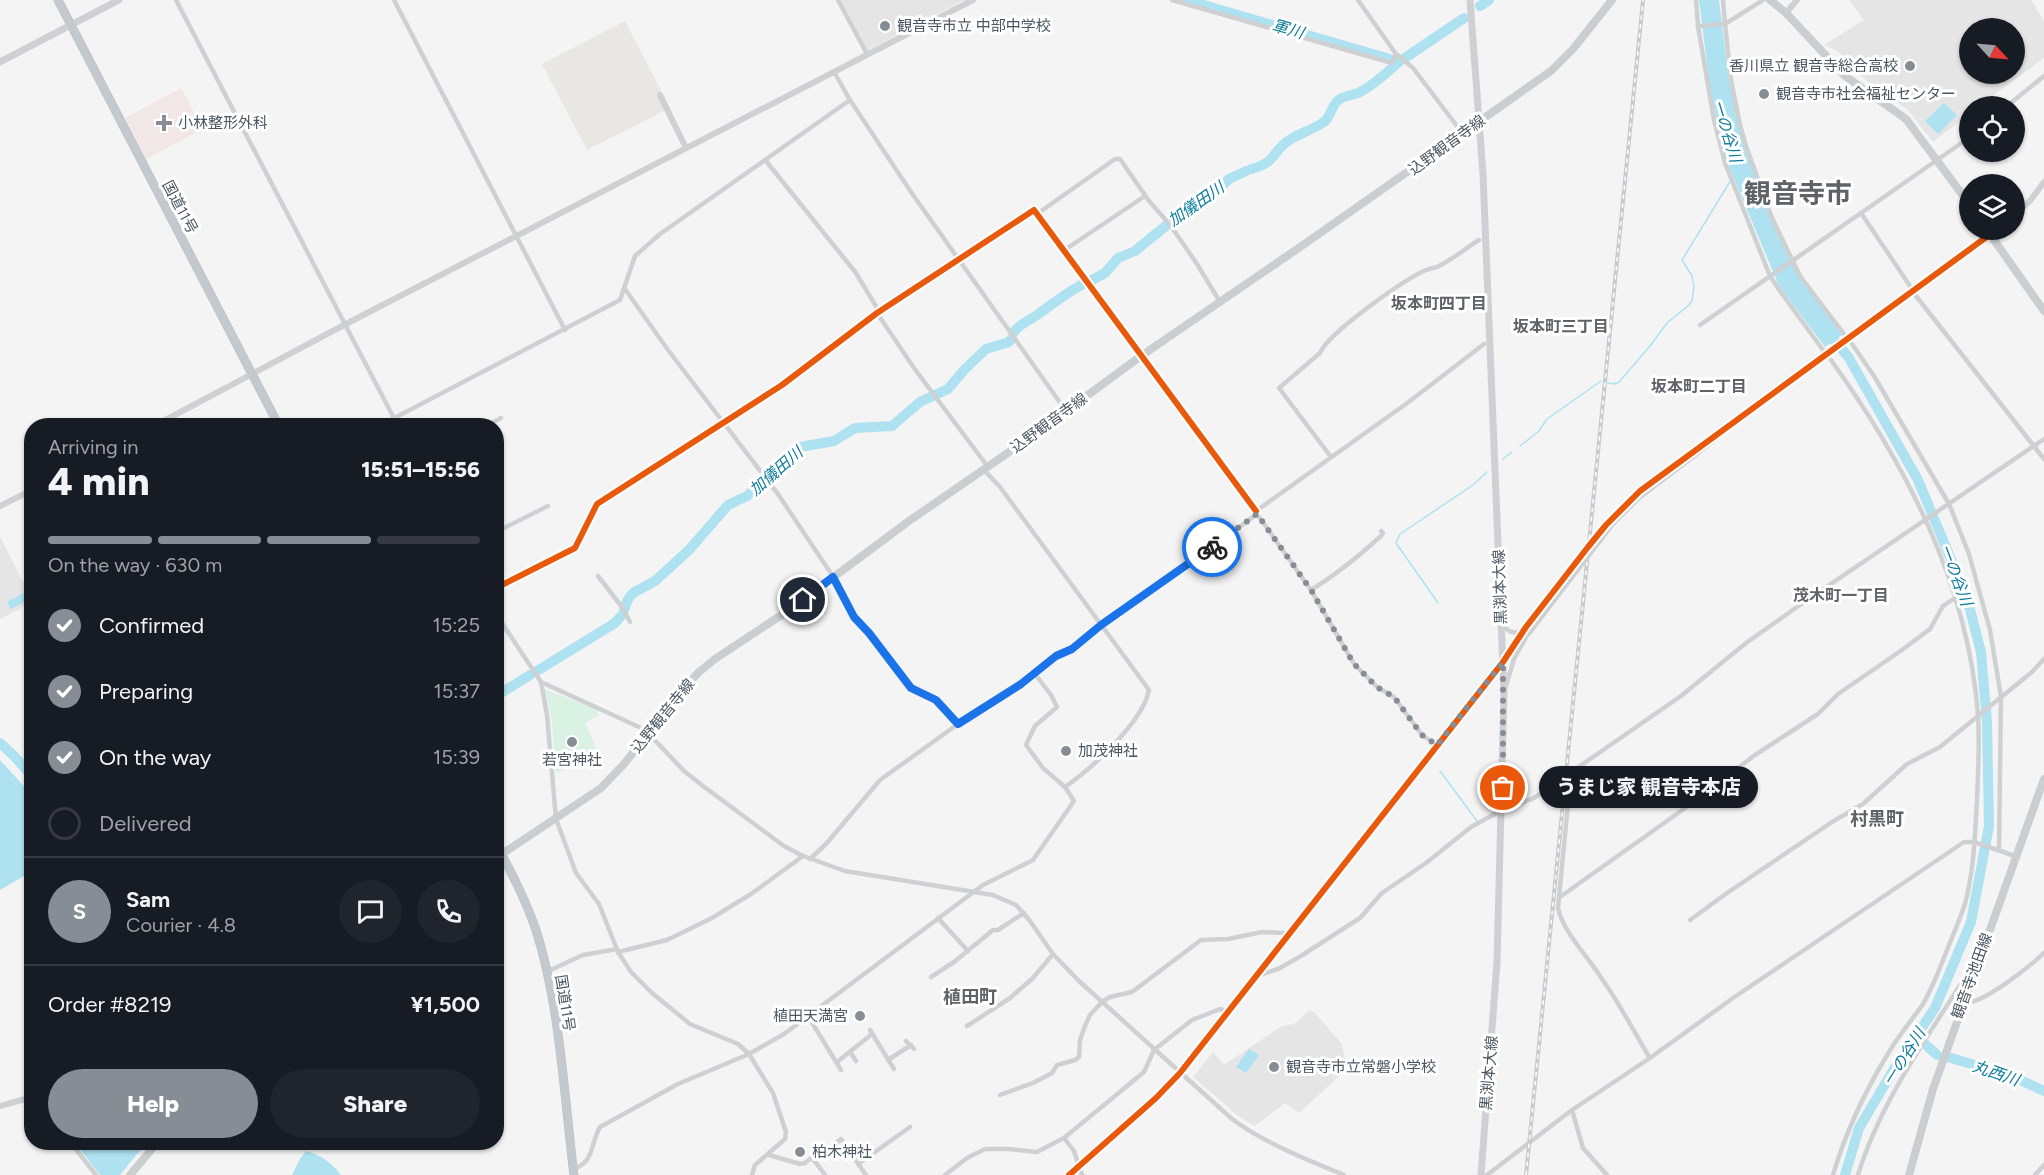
<!DOCTYPE html>
<html lang="en">
<head>
<meta charset="utf-8">
<style>
  :root { --surface:#171b24; --page:#20242c; --text:#f1f3f6; --muted:#9ea1a6; --line:#363941; --accent:#868d94 }
  body { margin:0; font-family:Figtree,"Noto Sans JP",sans-serif; background:var(--page); color:var(--text); height:100vh; display:flex; flex-direction:column; font-size:22px; white-space:nowrap }
  * { box-sizing:border-box; margin:0 }
  p { font-size:20px; color:var(--muted) }
  .icon { flex:none; width:33px; height:33px; fill:none; stroke:currentColor; stroke-width:2; stroke-linecap:round; stroke-linejoin:round }
  .map { position:relative; flex:1; overflow:hidden }
  .details { position:absolute; left:24px; top:418px; width:480px; height:732px; display:flex; flex-direction:column; background:var(--surface); border-radius:24px; box-shadow:0 2px 4px #0004 }
  .details>* { flex:none }
  .needle { width:39px; rotate:116deg }
  .fabs { position:absolute; left:1959px; top:18px; display:grid; gap:12px }
  .fabs a { display:grid; place-items:center; width:66px; height:66px; border-radius:50%; background:var(--surface); box-shadow:0 2px 4px #0004; font-size:30px }
  .pin { position:absolute; display:grid; place-items:center; width:51px; height:51px; color:#fff; margin:-26px; border:3px solid #fff; border-radius:50%; box-shadow:0 2px 6px #0007 }
  .courier { position:absolute; display:grid; place-items:center; width:60px; height:60px; margin:-30px; border:4px solid #1a73e8; border-radius:50%; background:#fff; color:#222; box-shadow:0 2px 8px #0007 }
  .bubble { position:absolute; height:42px; border-radius:21px; background:var(--surface); box-shadow:0 2px 4px #0004; font-size:20px; font-weight:800; line-height:42px; text-align:center }
  .headline em { font-style:normal; font-weight:800 }
  .headline div { display:flex; flex-direction:column-reverse }
  .headline { display:flex; align-items:center; justify-content:space-between; height:102px; padding:0 24px }
  h1 { font-size:39px; font-weight:800; line-height:45px }
  .bar { display:grid; grid-template-columns:repeat(4,1fr); gap:9px 6px; align-content:center; height:72px; padding:0 24px }
  .bar i { height:8px; border-radius:4px; background:var(--line) }
  .bar .selected { background:var(--accent) }
  .bar p { grid-column:span 4 }
  .line { display:flex; align-items:center; gap:15px; padding:0 24px; border-top:2px solid var(--line) }
  .line div { flex:1 }
  .round { display:grid; place-items:center; flex:none; width:63px; height:63px; border-radius:32px; background:var(--page) }
  ol { padding:0 24px; list-style:none }
  li { display:flex; align-items:center; gap:18px; height:66px }
  li p { margin-inline-start:auto }
  li .icon { padding:6px; border-radius:50%; background:var(--accent); color:#fff; stroke-width:4 }
  li:last-child { color:var(--muted) }
  li i { width:33px; height:33px; border:3px solid var(--line); border-radius:50% }
  .action { display:flex; gap:12px; margin-top:auto; padding:12px 24px }
  .action a { flex:1; height:69px; border-radius:36px; background:var(--accent); color:#fff; font-size:24px; font-weight:800; line-height:69px; text-align:center }
  .action a+a { background:var(--page); color:var(--text) }
  .map>svg:first-child { display:block }
</style>
</head>
<body>
<div class="map">
<svg width="2044" height="1175" viewBox="0 0 2044 1175">
  <rect width="100%" height="100%" fill="#f4f4f4"/>
  <path fill="#e8e7e3" d="M625,21l45,87 -83,42 -45,-86z"/>
  <g fill="#e6e5e6" fill-rule="evenodd">
    <path d="M840,0h124l-97,51z"/>
    <path d="M1849,0h182l13,21v37l-65,48h-9l-1,8 -36,28 -26,-33 -34,-22 -36,-36 -13,-6 40,-25zM1970,28h44v46h-44z"/>
    <path d="M0,537l32,62 -1,4 -31,16z"/>
    <path d="M1309,1011l5,1 28,32 5,25 -48,44 -14,-10 -30,23 -17,-10 -45,-39 20,-25 11,13 58,-39 12,-2z"/>
  </g>
  <path fill="#f1e7e6" d="M181,88l22,41 -57,30 -21,-41z"/>
  <path fill="#d9f2e3" d="M544,689l52,20 3,6 -14,8 11,25 -40,26 -5,-60z"/>
  <g fill="#aee2f0">
    <path d="M1699,0h20l10,80 14,62 23,66 22,47 54,80 -17,12 -46,-61 -55,-131 -14,-67z"/>
    <path d="M1944,103l13,12 -19,19 -13,-13z"/>
    <path d="M26,592l4,7 -19,10 -4,-7z"/>
    <path d="M0,760l32,35 -1,77 -31,18z"/>
    <path d="M1249,1049l10,6 -13,18 -10,-6z"/>
    <path d="M75,1143h71l-26,32h-20z"/>
    <path d="M306,1151c15,4 26,12 35,24h-49l8,-16z"/>
  </g>
  <g fill="none" stroke-linecap="round" stroke-linejoin="round">
    <g stroke="#aee2f0" stroke-width="1.5">
      <path d="M1608,383l6,1 5,-2 31,-36 17,-23 22,-18 3,-4 2,-15 -2,-10 -10,-16 49,-80"/>
      <path d="M1520,446l18,-14 9,-13 54,-38"/>
      <path d="M1503,459l9,-7"/>
      <path d="M1438,603l-42,-60 4,-9 73,-49 14,-13"/>
      <path d="M1440,771l37,50"/>
    </g>
    <g stroke="#aee2f0" stroke-width="10">
      <path d="M1186,0l204,59"/>
      <path d="M1480,6l9,-6"/>
      <path d="M1405,58l59,-40"/>
      <path d="M1251,169c27,-7 20,-18 40,-30 10,-6 23,-10 33,-17 8,-6 7,-18 16,-23 5,-3 12,-4 18,-6 15,-7 28,-20 41,-31"/>
      <path d="M1090,281l15,-8 13,-15 17,-7 54,-44 24,-12 16,-16 17,-8"/>
      <path d="M1827,331l22,27 69,122 49,118 14,54 6,70 2,104 -18,96 -36,86 -41,61 -35,59 -14,47"/>
      <path d="M1014,332c5,-8 15,-11 23,-17 16,-11 30,-23 48,-32"/>
      <path d="M624,610l4,-11 5,-6 22,-12 34,-31 39,-45 19,-9 28,-25 14,-7 11,-17 34,-6 21,-13 37,-2 28,-24 28,-13 16,-19 22,-21 23,-7 3,-4"/>
      <path d="M537,671l78,-48 6,-7"/>
      <path d="M496,696l34,-21"/>
      <path d="M0,743l14,13 18,20"/>
      <path d="M1925,1044l12,11"/>
      <path d="M1948,1057l66,20 30,14"/>
    </g>
    <g stroke="#b9bec3" stroke-width="9">
      <g id="trunk">
        <path d="M58,0l221,426"/>
        <path d="M496,844c15,27 29,55 39,83 25,76 29,169 39,248"/>
      </g>
    </g>
    <g stroke="#ced0d2" stroke-width="4.5">
      <path d="M176,0l222,426"/>
      <path d="M394,0l171,330"/>
      <path d="M838,0l29,54"/>
      <path d="M1172,0l220,63 4,-9"/>
      <path d="M1358,0l38,54 17,14 50,66"/>
      <path d="M1696,0l2,26 16,94 11,43 45,113 10,15 43,59"/>
      <path d="M1763,0l-38,24 6,56 9,45 6,21 26,72 28,58 44,58"/>
      <path d="M1698,26l27,-2 -2,-24"/>
      <path d="M834,72l16,28 61,92 155,219"/>
      <path d="M2007,106l37,-30"/>
      <path d="M766,161l90,112 21,35v5l37,55 74,99"/>
      <path d="M1861,213l109,-76"/>
      <path d="M1037,214l78,-55h5l29,42 22,25 26,38 23,38"/>
      <path d="M1063,251l82,-55"/>
      <path d="M625,289l43,61 110,144 64,96 12,27 15,16 42,55 21,9 26,27"/>
      <path d="M1916,296l128,163"/>
      <path d="M1700,325l161,-112 49,73"/>
      <path d="M1852,344l22,32 75,128 20,50 21,76 11,67 -2,153"/>
      <path d="M1831,360c75,105 137,223 147,355 2,28 0,57 -1,85 -2,35 -3,70 -12,104 -5,15 -12,31 -18,46 -7,18 -14,37 -24,54 -11,16 -24,31 -34,48 -24,39 -43,79 -56,123"/>
      <path d="M379,426l241,-126 15,-44 25,-22 190,-134"/>
      <path d="M486,426l15,-8"/>
      <path d="M1690,454l57,-40"/>
      <path d="M1331,457l-52,-69 41,-35c8,-20 85,-74 106,-83 5,-2 9,-2 13,-4 14,-7 27,-18 40,-26"/>
      <path d="M1693,457l19,-15"/>
      <path d="M984,470l16,17 149,203c-6,32 -58,79 -84,97"/>
      <path d="M1257,514l54,76 43,74 23,23 17,10 28,38 15,10"/>
      <path d="M496,532l52,-26"/>
      <path d="M598,576l24,31 8,15"/>
      <path d="M496,588l79,-40 22,-44 185,-119 95,-72 157,-103 222,301"/>
      <path d="M1311,590c26,-16 48,-34 70,-54l2,-3 -2,-2"/>
      <path d="M496,614l45,68 6,33 9,104 20,54 23,31 19,48 13,20 21,21 38,31 48,20 11,10 24,39 13,39 -1,7 -30,26 -3,10"/>
      <path d="M1503,623c4,10 12,12 21,6"/>
      <path d="M1512,653l19,-22"/>
      <path d="M1503,662l23,-35"/>
      <path d="M541,682l98,45 9,6 36,38 19,15 81,60 19,10 42,15 148,24 23,10 14,16 23,33 26,27 153,138c34,25 74,40 112,56"/>
      <path d="M1506,686l8,-27 11,-20"/>
      <path d="M1571,772l-13,136c5,24 31,50 44,71 18,25 32,53 48,79"/>
      <path d="M810,859l16,-15 54,-64 78,-56 63,-40 35,-28 16,-7 29,-24 84,-58 72,-53 -1,-3 154,-110 74,-57"/>
      <path d="M1560,897l135,-96 60,-46 63,-41 20,-20 64,-44 28,-21 13,-23 12,-8"/>
      <path d="M938,918l30,33"/>
      <path d="M1690,920l37,-27 105,-71 31,-18 44,-40 33,-17 92,-75 12,-13"/>
      <path d="M618,952l49,-12 45,-22 39,-24 52,-38"/>
      <path d="M546,972l37,-17 34,-6"/>
      <path d="M1257,976l21,-7 23,-13 59,-38 22,-25 44,-30 45,-36 31,-17 32,-12 7,-5 140,-97 65,-53 51,-36 247,-168"/>
      <path d="M931,977l23,-15 39,-32h5l26,-17"/>
      <path d="M1964,1003c19,1 65,-36 80,-50"/>
      <path d="M808,1016l33,54"/>
      <path d="M967,1026l43,-28 22,-19 21,-25"/>
      <path d="M870,1030l24,39"/>
      <path d="M906,1041l8,8"/>
      <path d="M850,1052l6,9"/>
      <path d="M888,1060l23,-15"/>
      <path d="M837,1062l35,-28"/>
      <path d="M1000,1095l33,-12 19,-10 5,-8 18,-5 4,-3 1,-17 5,-14 5,-11 12,-13 8,-5 22,-5 69,-52 27,-1 34,-7 22,1"/>
      <path d="M1572,1110l11,38 24,27"/>
      <path d="M1064,1138l10,13 8,24"/>
      <path d="M71,1143l25,32"/>
      <path d="M769,1155l31,9 5,-1 6,-5 3,2"/>
      <path d="M858,1164l52,-37"/>
      <path d="M574,1169c21,-8 16,-25 26,-42l78,-43 71,-30 35,-20 199,-149 50,-25 41,-59 -9,-14 -22,-19 -17,-23 9,-19 22,-19 -6,-12 -16,-21"/>
      <path d="M825,1175l-11,-15 27,-21 25,36"/>
      <path d="M945,1175l22,-17 18,-9h24l28,3 27,-14 80,-66 10,-22 38,-30 28,-11 9,3"/>
      <path d="M1487,1175l85,-65 78,-52 83,-60 231,-156h10l41,14"/>
      <path d="M1858,1175c22,-72 68,-136 108,-199l7,-3"/>
      <path d="M2035,1175l9,-10"/>
    </g>
    <g stroke="#ced0d2" stroke-width="6">
      <path d="M1786,13l11,-13"/>
      <path d="M660,95l26,53"/>
      <path d="M2014,215l16,-14 14,-19"/>
      <path d="M1747,414l249,-184"/>
      <path d="M154,426l190,-101 629,-325"/>
      <path d="M0,506l32,-16"/>
      <path d="M0,1106l32,-9"/>
      <path d="M1069,1175l87,-77 24,-25 323,-411"/>
    </g>
    <g stroke="#ced0d4" stroke-width="7">
      <path d="M1470,0l13,174 21,519 -7,269 -16,213"/>
      <path d="M0,62l119,-62"/>
    </g>
    <g stroke="#caced1" stroke-width="8">
      <path d="M1770,0l16,13 59,63 61,43 64,86"/>
      <path d="M1987,230l57,81"/>
      <path d="M496,858l105,-70 23,-24 62,-78 13,-14 16,-13 77,-51 117,-87 119,-82 113,-83 162,-111 248,-174 22,-22 39,-49"/>
      <path d="M130,1175l27,-32"/>
      <path d="M1909,1175l24,-86 111,-310"/>
    </g>
    <use href="#trunk" stroke="#c4c9cd" stroke-width="8"/>
    <g stroke="#c9cacc" stroke-width="4">
      <path id="rail" d="M1526,1175l117,-1175"/>
    </g>
    <use href="#rail" stroke="#fff" stroke-width="1.5" stroke-dasharray="4.5" stroke-linecap="butt"/>
    <g stroke="#ced0d2" stroke-width="4.5">
      <path d="M1526,627c32,-41 61,-86 99,-122 20,-19 42,-35 65,-51"/>
      <path d="M1531,631l82,-107 26,-26 54,-41"/>
    </g>
    <g stroke="#fff" stroke-width="10">
      <g id="cycleway">
        <path d="M496,588l79,-40 22,-44 185,-119 95,-72 157,-103 222,301"/>
        <path d="M1069,1175l87,-77 24,-25 323,-411 23,-35 62,-80 18,-22 34,-34 356,-261"/>
      </g>
    </g>
    <use href="#cycleway" stroke="#e8590c" stroke-width="6"/>
  </g>
  <g fill="none" stroke-linecap="round" stroke-linejoin="round">
    <path stroke="#868d94" stroke-width="6" stroke-dasharray="0 10.8" d="M1212,547l45,-33 54,76 43,74 23,23 17,10 28,38 15,10 66,-83v126"/>
    <path stroke="#1a73e8" stroke-width="8" d="M803,600l30,-23 21,40 15,16 42,55 25,12 22,24 63,-40 35,-28 16,-7 29,-24 111,-78"/>
  </g>
  <g fill="#868d94" stroke="#fff" stroke-width="2">
    <circle cx="885" cy="26" r="6"/>
    <circle cx="1910" cy="66" r="6"/>
    <circle cx="1764" cy="94" r="6"/>
    <path d="M161 114h6v6h6v6h-6v6h-6v-6h-6v-6h6z"/>
    <circle cx="572" cy="742" r="6"/>
    <circle cx="1066" cy="751" r="6"/>
    <circle cx="860" cy="1016" r="6"/>
    <circle cx="1274" cy="1067" r="6"/>
    <circle cx="800" cy="1152" r="6"/>
  </g>
  <g text-anchor="middle" dominant-baseline="central" stroke-width="6" stroke-linejoin="round" paint-order="stroke">
    <g font-size="15" fill="#4a5661" stroke="#fff" text-anchor="start">
      <text x="897" y="26">観音寺市立 中部中学校</text>
      <text x="1898" y="66" text-anchor="end">香川県立 観音寺総合高校</text>
      <text x="1776" y="94">観音寺市社会福祉センター</text>
      <text x="178" y="123">小林整形外科</text>
      <text x="1078" y="751">加茂神社</text>
      <text x="572" y="760" text-anchor="middle">若宮神社</text>
      <text x="848" y="1016" text-anchor="end">植田天満宮</text>
      <text x="1286" y="1067">観音寺市立常磐小学校</text>
      <text x="812" y="1152">柏木神社</text>
    </g>
    <g font-size="15" fill="#4a5661" stroke="#fff">
      <text transform="translate(1447 145) rotate(-36)">込野観音寺線</text>
      <text transform="translate(180 207) rotate(62)">国道11号</text>
      <text transform="translate(1049 423) rotate(-36)">込野観音寺線</text>
      <text transform="translate(1500 587) rotate(-92)">黒渕本大線</text>
      <text transform="translate(663 716) rotate(-51)">込野観音寺線</text>
      <text transform="translate(1972 976) rotate(-70)">観音寺池田線</text>
      <text transform="translate(565 1003) rotate(81)">国道11号</text>
      <text transform="translate(1489 1073) rotate(-85)">黒渕本大線</text>
    </g>
    <g font-size="16" font-style="italic" fill="#0c7c9b" stroke="#fff">
      <text transform="translate(1288 29) rotate(16)">軍川</text>
      <text transform="translate(1727 131) rotate(73)">一の谷川</text>
      <text transform="translate(1196 204) rotate(-35)">加儀田川</text>
      <text transform="translate(776 471) rotate(-41)">加儀田川</text>
      <text transform="translate(1956 575) rotate(69)">一の谷川</text>
      <text transform="translate(1904 1057) rotate(-58)">一の谷川</text>
      <text transform="translate(1996 1073) rotate(19)">丸西川</text>
    </g>
    <g font-size="16" font-weight="bold" fill="#5f6368" stroke="#fff">
      <text x="1439" y="303">坂本町四丁目</text>
      <text x="1561" y="326">坂本町三丁目</text>
      <text x="1699" y="386">坂本町二丁目</text>
      <text x="1841" y="595">茂木町一丁目</text>
    </g>
    <g font-size="18" font-weight="bold" fill="#5f6368" stroke="#fff">
      <text x="1877" y="819">村黒町</text>
      <text x="970" y="997">植田町</text>
    </g>
    <g font-size="27" font-weight="bold" fill="#5f6368" stroke="#fff">
      <text x="1798" y="193">観音寺市</text>
    </g>
  </g>
</svg>
<div class="fabs">
<a><svg class="needle" viewBox="-14 -14 28 28"><path d="M0-13l5 13h-10z" fill="#e53935"/><path d="M0 13l5-13h-10z" fill="#9ea1a6"/></svg></a>
<a><svg class="icon" aria-label="locate" viewBox="0 0 24 24"><circle cx="12" cy="12" r="6"/><path d="M12 2v4M12 18v4M2 12h4M18 12h4"/></svg></a>
<a><svg class="icon" aria-label="layers" viewBox="0 0 24 24"><path d="M12 4l9 5-9 5-9-5zM3 14l9 5 9-5"/></svg></a>
</div>
<div class="pin" style="left:1503px;top:788px;background:#ea580c"><svg class="icon" aria-label="bag" viewBox="0 0 24 24"><path d="M5 8h14l-1 12H6zM9 8a3 3 0 0 1 6 0"/></svg></div>
<div class="pin" style="left:803px;top:600px;background:#1f2937"><svg class="icon" aria-label="home" viewBox="0 0 24 24"><path d="M3 11l9-7 9 7M6 9v11h12V9"/></svg></div>
<div class="courier" style="left:1212px;top:547px"><svg class="icon" aria-label="bike" viewBox="0 0 24 24"><circle cx="6" cy="16" r="4"/><circle cx="18" cy="16" r="4"/><path d="M6 16l4-8h5l3 8M10 8l3 8H6M13 5h3"/></svg></div>
<div class="bubble" style="left:1539px;top:766px;width:219px">うまじ家 観音寺本店</div>
<section class="details">
<div class="headline"><div><h1>4 min</h1><p>Arriving in</p></div><em>15:51–15:56</em></div>
<div class="bar"><i class="selected"></i><i class="selected"></i><i class="selected"></i><i></i><p>On the way · 630 m</p></div>
<ol>
<li><svg class="icon" aria-label="check" viewBox="0 0 24 24"><path d="M5 12l5 5 9-10"/></svg>Confirmed<p>15:25</p></li>
<li><svg class="icon" aria-label="check" viewBox="0 0 24 24"><path d="M5 12l5 5 9-10"/></svg>Preparing<p>15:37</p></li>
<li><svg class="icon" aria-label="check" viewBox="0 0 24 24"><path d="M5 12l5 5 9-10"/></svg>On the way<p>15:39</p></li>
<li><i></i>Delivered</li>
</ol>
<div class="line" style="height:108px"><b class="round" style="background:var(--accent);color:#fff">S</b><div><b>Sam</b><p>Courier · 4.8</p></div><a class="round"><svg class="icon" aria-label="chat" viewBox="0 0 24 24"><path d="M4 5h16v11H9l-5 4z"/></svg></a><a class="round"><svg class="icon" aria-label="phone" viewBox="0 0 24 24"><path d="M5 4h4l2 5-3 2q2 4 5 5l2-3 5 2v4C11 20 4 13 5 4z"/></svg></a></div>
<div class="line" style="height:78px"><div>Order #8219</div><b>¥1,500</b></div>
<div class="action"><a>Help</a><a>Share</a></div>
</section>
</div>
</body>
</html>
